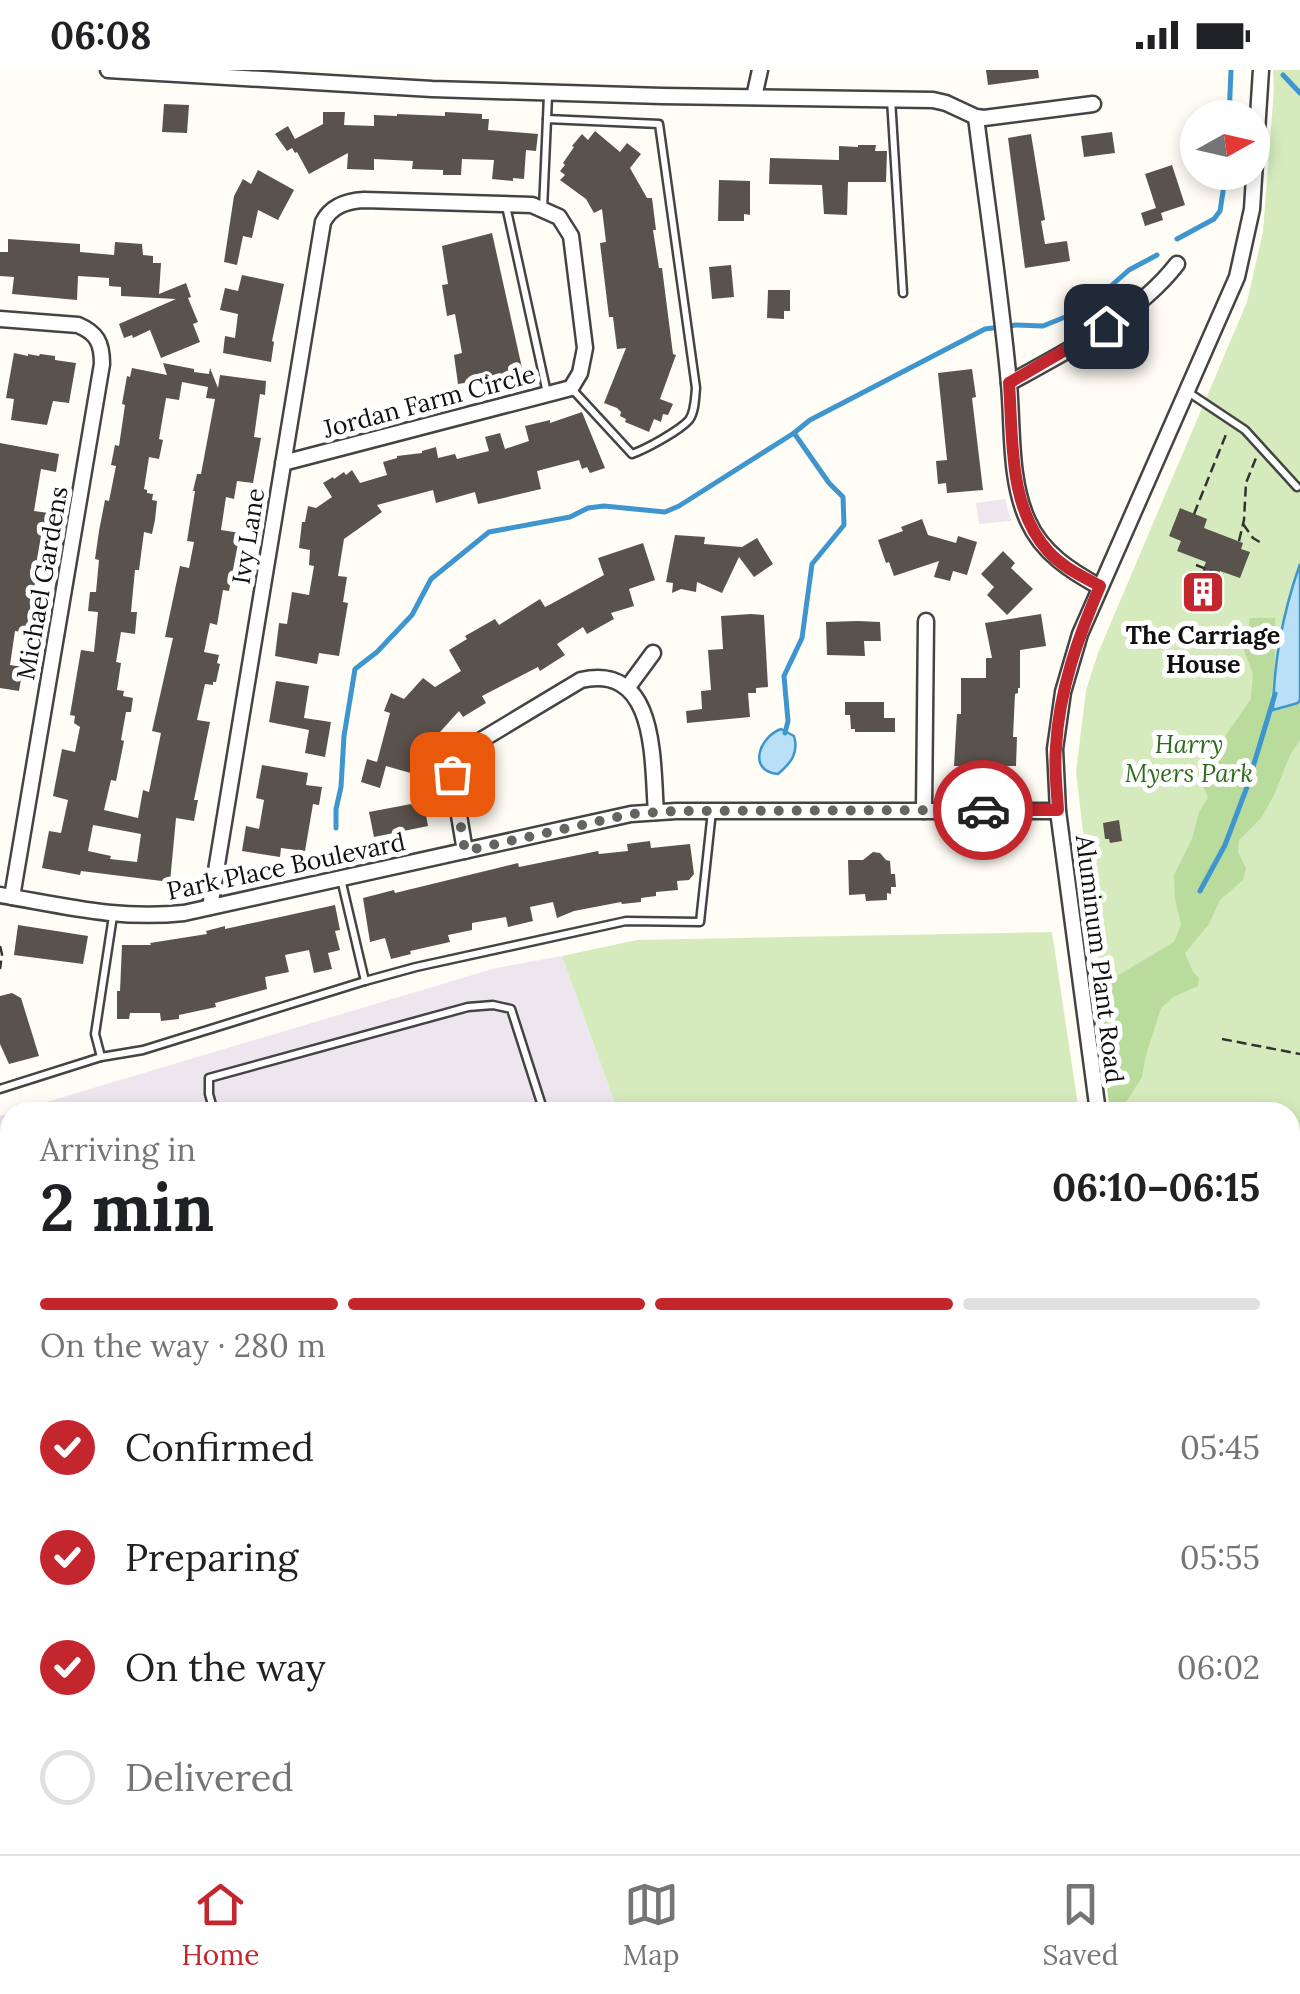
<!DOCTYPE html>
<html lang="en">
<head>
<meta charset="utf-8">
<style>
  :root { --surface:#fff; --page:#f2f2f2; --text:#202124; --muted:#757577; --line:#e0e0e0; --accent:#c4262e }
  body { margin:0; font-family:Lora,serif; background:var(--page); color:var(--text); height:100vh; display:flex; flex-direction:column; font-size:38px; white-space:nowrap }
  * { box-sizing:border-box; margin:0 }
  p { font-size:32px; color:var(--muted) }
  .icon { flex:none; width:55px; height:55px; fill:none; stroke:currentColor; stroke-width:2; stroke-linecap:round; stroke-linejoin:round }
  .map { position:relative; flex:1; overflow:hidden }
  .details { position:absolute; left:0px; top:1032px; width:1300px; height:752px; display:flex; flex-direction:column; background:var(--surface); border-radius:30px 30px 0 0; box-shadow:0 5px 15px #0003 }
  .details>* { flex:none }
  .needle { width:65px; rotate:82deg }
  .tools { position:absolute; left:1180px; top:30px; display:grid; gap:20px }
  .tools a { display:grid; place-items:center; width:90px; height:90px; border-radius:50%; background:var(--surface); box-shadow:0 5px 15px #0003; font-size:50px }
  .pin { position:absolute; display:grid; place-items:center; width:85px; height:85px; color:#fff; margin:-42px; border-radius:20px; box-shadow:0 5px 15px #0006 }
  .courier { position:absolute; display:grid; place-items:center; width:100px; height:100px; margin:-50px; border:8px solid #c4262e; border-radius:50%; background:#fff; color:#222; box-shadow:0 2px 12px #0007 }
  .summary em { font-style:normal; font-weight:700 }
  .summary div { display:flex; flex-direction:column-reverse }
  .summary { display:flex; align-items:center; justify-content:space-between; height:170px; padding:0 40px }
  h1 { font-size:65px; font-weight:700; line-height:75px }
  .bar { display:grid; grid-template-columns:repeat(4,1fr); gap:15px 10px; align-content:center; height:120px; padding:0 40px }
  .bar i { height:12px; border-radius:8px; background:var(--line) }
  .bar .on { background:var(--accent) }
  .bar p { grid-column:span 4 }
  ol { padding:0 40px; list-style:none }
  li { display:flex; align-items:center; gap:30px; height:110px }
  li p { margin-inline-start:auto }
  li .icon { padding:10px; border-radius:50%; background:var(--accent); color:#fff; stroke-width:4 }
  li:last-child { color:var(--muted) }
  li i { width:55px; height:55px; border:5px solid var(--line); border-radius:50% }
  .status { display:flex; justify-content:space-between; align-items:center; height:70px; padding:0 50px; background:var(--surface); direction:ltr }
  .status svg { height:28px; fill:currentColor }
  .dock { display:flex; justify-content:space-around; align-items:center; height:140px; border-top:2px solid var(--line); background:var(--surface); font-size:28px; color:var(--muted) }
  .dock a { display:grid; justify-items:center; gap:5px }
  .dock .on { color:var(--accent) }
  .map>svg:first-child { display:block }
</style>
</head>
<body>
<div class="status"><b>06:08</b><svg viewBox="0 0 49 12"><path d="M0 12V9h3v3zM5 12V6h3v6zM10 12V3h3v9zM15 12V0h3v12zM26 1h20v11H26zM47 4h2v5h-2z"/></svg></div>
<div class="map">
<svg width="1300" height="1784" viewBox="0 0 1300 1784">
  <rect width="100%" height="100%" fill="#fffdf5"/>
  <g fill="#eee6ef">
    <path d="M1005,429l6,22 -32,3 -3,-21z"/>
    <path d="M562,886l56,156h-605l483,-144z"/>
    <path d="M10,1043v732h415v9h-425v-738z"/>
  </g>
  <g fill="#d5ebbd">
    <path d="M1273,0h27v1385l-10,-3v-340h-174l-40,-340 10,-82 12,-37 149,-351 16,-70 11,-143z"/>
    <path d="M1052,862l27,180h-461l-56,-156 75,-16z"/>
  </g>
  <g fill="#b9dc9c">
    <path d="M1250,548h25c2,26 -1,54 -4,81 9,4 20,9 29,3v38l-10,15 -15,38 -13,24 -23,23 -1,12 8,16 -3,12 -23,20 -11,24 -24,29 8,19 6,6 -1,8 -25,11 -12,11 -15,47 -4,22 -22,35h-10l-15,-123 79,-47 7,-17 -6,-26 -1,-24 18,-36 7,-27 9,-14 -10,-23 53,-76 2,-25 -9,-24z"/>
    <path d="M1290,1324h10v127l-10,-3z"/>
  </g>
  <g fill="#b9e0f7" stroke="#3f96cf" stroke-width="2.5">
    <path d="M1300,494v136l-2,3 -25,7c1,-51 10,-98 27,-146z"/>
    <path d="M781,659l13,7c5,17 -3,27 -16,38 -31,-3 -19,-37 3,-45z"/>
  </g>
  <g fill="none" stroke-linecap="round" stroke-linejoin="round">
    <g stroke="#3f96cf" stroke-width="5">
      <path d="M1283,5l17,18"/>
      <path d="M1229,48l2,-48"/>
      <path d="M1177,169l37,-20 6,-8 6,-39"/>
      <path d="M785,663l3,-12 -4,-45 18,-38 10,-74 32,-39 -1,-28 -14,-14 -35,-50"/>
      <path d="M336,758v-19l5,-22 3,-51 11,-67 22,-17 35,-37 19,-36 58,-47 81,-15 18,-9 16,-2 61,6 14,-6 115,-73 16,-13 175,-91 31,-4 27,1 27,-11 33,-22 26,-23 28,-15"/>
      <path d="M1200,821l25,-46 22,-58 28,-93"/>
      <path d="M1290,1500l10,-7"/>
      <path d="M427,1782l22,-7"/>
    </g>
  </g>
  <g fill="#5a524d" fill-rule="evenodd">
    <path d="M986,0h52l1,8 -51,7z"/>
    <path d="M164,34l25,1 -2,28 -25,-1z"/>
    <path d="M323,42h22l-1,13 30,1v-11l23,1v-2l48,2v-4l37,2v5h7l-1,11 50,4 -2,17 -10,-1 -2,29 -11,-1v3l-21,-2 2,-19 -32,-1 -1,16h-18v-5l-31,-1 1,-8 -39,-2v11l-27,-1 1,-16 -39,21 -12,-22 -2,1 -3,-5 -5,3 -12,-17 13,-8 7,13 28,-15z"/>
    <path d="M595,61l25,21 7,-9 14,11 -11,14 17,30h5l4,32h-3l6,38h3l11,86 3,1 -16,44 13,5 -5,11 -5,-1 -2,8 -7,-3 -5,13 -24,-10 1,-3 -6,-3 1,-4 -4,-4 -13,-5 22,-55 -9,1 -4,-32h-4l-9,-74 6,-1 -4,-33 -8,4 -8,-14 -26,-19 5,-5 -5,-4 5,-6 -2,-2 11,-16 -2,-1 10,-12 6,6z"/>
    <path d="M1112,62l3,21 -31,4 -3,-21z"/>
    <path d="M1031,64l14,86 -4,1 4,23 22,-3 3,20 -45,7 -17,-130z"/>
    <path d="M858,75h18l-1,6h12l-1,31h-38l-1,33 -23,-1 -2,-29 -53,-1 1,-26 69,2v-14l19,1z"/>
    <path d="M1172,95l13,40 -24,8 2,7 -18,6 -4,-13 15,-5 -11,-34z"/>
    <path d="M258,100l36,20 -16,30 -20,-10 -6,28 -9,-2 -6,29 -13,-3 10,-66 9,-17 8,5z"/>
    <path d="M719,110l31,1v34l-6,-1v7h-26z"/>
    <path d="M492,163l30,135 -15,3 1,5 -50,8 -4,-29 8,-2 -7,-39 -8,2 -5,-31 6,-1 -6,-38z"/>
    <path d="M8,169l72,5v8l34,3 1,-13 27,2 1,11 10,1v7h8l-2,31 27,-11 5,14 -3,1 10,24 -5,2 7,18 -39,16 -11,-28 -17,8 -1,-3 -8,3 -5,-14 57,-25 -55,-3v-9l-12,-1v-8l-31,-2 -1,24 -65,-6 2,-17 -14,-1v-24h8z"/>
    <path d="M731,195l3,32 -22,2 -3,-32z"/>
    <path d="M242,205l42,9 -12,57 2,1 -3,20 -48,-9 2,-17 10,2 3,-24 -18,-4 5,-22 13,3z"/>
    <path d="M768,220h22v21h-6v8l-17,-1z"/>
    <path d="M14,283l14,3v-2l11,2 1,-2 15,2v4l21,3 -7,40 -16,-2 -6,24 -36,-5 3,-21 -8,-1z"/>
    <path d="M163,293l31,6v3l15,2 1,-6 8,20 2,-13 46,6 -1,14 -5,-1 -6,43 7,1 -8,45 -16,-2 -3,18 -8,-2 -5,33 19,3 -11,58 -6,-1 -6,35 -7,-2 -6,29 15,3 -2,8 3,1 -4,18h-3v3l-8,-1 -8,36 13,2 -16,78h4l-4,21 -18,-3 -6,64 -89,-11 -1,4 -38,-7 7,-37 12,2 7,-33 -15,-4 9,-47 13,3 5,-25 -6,-4 1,-7 -5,-1 11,-65 13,2 4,-40 -10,-1 2,-19h6l3,-32 -4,-1 4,-28 6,-31 4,1 7,-35 -5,-1 4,-20 4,1 6,-41 -3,-1 5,-28 3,1 2,-9 35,7zM182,312l26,5 -2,11 9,1 -14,75h-4l-4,17h2l-8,50 7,1 -5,26 -9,-2 -15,71 8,1 -21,93 9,2 -12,59 -6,-2 -5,28 -34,-8 7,-30 5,1 8,-40 -3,-1 5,-28h5l2,-14 -10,-2 1,-5 -7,-1 4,-27 -5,-1 5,-30 14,2 2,-22h-6l4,-42h4l5,-38 8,2 3,-14 2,-19 -5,-1 1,-6 -6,-1v-3l-3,-1 5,-32 10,2 4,-19 -4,-1 7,-41 13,2zM93,755l48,9 -4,28 -27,-3 1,-3 -23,-5z"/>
    <path d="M972,299l4,28 -4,1 11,92 -36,3 -1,-10 -8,1 -2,-23 11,-1 -9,-87z"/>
    <path d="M582,342l23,56 -15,5 -3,-6 -5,2 -3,-9 -42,11 4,18 -63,15 -3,-12 -39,11 -3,-13 -56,15 5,7 -38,27 -6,37 9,1 -4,25 5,1 -9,53 -20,-3 -2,11 -42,-8 4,-33 8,1 5,-32 17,3 5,-29 -5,-1 1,-15 -11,-2 3,-26h3l3,-16 8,2 16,-11 -9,-14 10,-6 1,2 10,-7 2,3 6,-5 8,13 27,-8 -4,-13 14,-4v-2l25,-3v-2l14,-4 2,11 17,-4 2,5 32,-8 -4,-14 15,-4 5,16 24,-8 -4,-15 25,-6v3z"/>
    <path d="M0,373l59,11 -3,18 -15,-3 -7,42 15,2 -3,18 -4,-1 -8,47 2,1 -8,41h3l-2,14 -14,-2 -5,34 13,2 -4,24 -19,-3z"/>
    <path d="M1180,438l27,11 -3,9 39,15 -2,6 9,3 -10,26 -20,-7 -14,34 -15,-7 15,-36 -29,-11 4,-10 -12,-5z"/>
    <path d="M922,449l6,16 28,8 2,-7 19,6 -10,33 -14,-4 -3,10 -16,-4 5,-16 -45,15 -5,-14 -3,1 -8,-23 25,-9 -2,-4z"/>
    <path d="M675,465l30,2 -1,7 38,3 15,-9 16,26 -19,13 -15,-20 -17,36 -25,-11 -1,10 -15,-3 -9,4 1,-10 -7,-1z"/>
    <path d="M643,473l12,37 -26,9 5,17 -23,7 3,6 -27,15 -4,-7 -26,17 8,11 -25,16 -2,-4 -56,29 4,7 -23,14 -4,-6 -28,31 -10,34 -35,-10 -6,22 -19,-6 6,-23 10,3 13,-49 -6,-2 7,-18 13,6 19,-21 12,9 26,-16 -12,-21 18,-11 -2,-3 30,-17 4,6 41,-26 5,8 6,-3 53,-29 -6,-17z"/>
    <path d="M1003,481l12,12 -4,5 22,21 -26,26 -20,-20 7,-8 -13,-13z"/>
    <path d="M751,544l13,1 4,72 -12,1v5h-8l2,24 -63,6 -1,-12 16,-2 -1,-18 10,-1 -3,-40 15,-1 -2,-33z"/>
    <path d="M1041,544l5,32 -26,4v38h-2v5l-3,1 -2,43h4l-1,29h-62l3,-52h4v-36h25v-20h6l-7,-35z"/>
    <path d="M858,551l22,1 1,19h-17l1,15 -38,-1 -1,-33z"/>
    <path d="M276,611l33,5 -5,32 27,4 -6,35 -20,-4 4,-23 -40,-8z"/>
    <path d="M845,632h39v16h11v14h-40v-3h-4l-1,-14h-5z"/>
    <path d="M262,695l46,8 -2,12 16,2 -3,18 -6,-1 -8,47 -24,-3 -1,9 -38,-6 4,-25 13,3 5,-29 -8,-2z"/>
    <path d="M411,734l1,2 12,-2 4,22 -54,11 -5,-25z"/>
    <path d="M1119,750l3,21 -12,2 -1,-4h-4l-2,-16z"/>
    <path d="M650,771l1,7 39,-4 4,30 -5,6 -12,1 1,9 -22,2v4l-15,2v4l-19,2 -1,-2 -47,9 -17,7 -4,-16 -23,5 3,14 -25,6 -2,-10 -34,6v7l-24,5 2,7 -40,9 1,3 -20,5 -6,-21 -15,4 -7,-44 31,-8 1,3 123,-30 1,4 79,-16 1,3 29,-3 -1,-7z"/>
    <path d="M873,782l7,1 6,7 4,1 1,13h4l1,13h-5v7l-4,-1v7l-21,1 -1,-7 -16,1 -1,-35h15z"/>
    <path d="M335,835l5,25 -5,1 5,19 -12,3 4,16 -18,4 -5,-23 -24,5 4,17 -24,5 2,12 -52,14 1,4 -37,8v4l-18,2 -1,-8h-30l-1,6h-12v-28h3l2,-46h29l-1,-2 57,-9 -1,-3 19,-5v3z"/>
    <path d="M18,855l70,11 -5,28 -69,-9z"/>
    <path d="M12,923l9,5 18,58 -30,8 -9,-20v-48z"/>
  </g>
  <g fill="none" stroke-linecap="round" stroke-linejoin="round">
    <g stroke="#444" stroke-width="11">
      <g id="service">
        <path d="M891,29l12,194"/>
        <path d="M547,49l1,-24"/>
        <path d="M506,136l41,187"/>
        <path d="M543,139l4,-90 112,5 37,264c-1,10 -1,24 -7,32 -10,11 -43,29 -57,34l-60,-65"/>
        <path d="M1188,322l57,38 52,57"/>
        <path d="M341,809l24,102"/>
        <path d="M113,846l-18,118 6,23 42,-7 222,-69 51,-14 210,-46 74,1 12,-111"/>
        <path d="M0,1019l101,-32"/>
        <path d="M214,1042l-5,-18v-16l259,-71 25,-2 18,4 33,103"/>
        <path d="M403,1775l2,9"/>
      </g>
    </g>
    <g stroke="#444" stroke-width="19">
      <g id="minor">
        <path d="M108,0l324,19 230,7 271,4 13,3 30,14 8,1 109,-14"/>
        <path d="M754,27l6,-27"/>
        <path d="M976,47c11,89 25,178 33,267 4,44 0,96 19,137 14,32 43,50 72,66"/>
        <path d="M0,249l78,6c19,8 24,18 24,39l-90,533"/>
        <path d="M1009,313c55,-30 129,-68 168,-119"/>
        <path d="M628,617l25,-34"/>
        <path d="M924,741l2,-190"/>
        <path d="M465,781l-13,-77 4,-13 7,-10 118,-71c77,-17 71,82 75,132"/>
        <path d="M0,825c65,11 118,25 184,18l447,-99 45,-3h382"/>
        <path d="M210,837l113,-685c8,-16 23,-21 41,-22l168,5 27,12 12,19 14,112 -5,25 -9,15 -288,75"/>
        <path d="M1098,1042l-40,-301 -3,-62 8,-57 17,-58 157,-357 15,-68 9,-139"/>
        <path d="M1290,1730h10"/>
        <path d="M1204,1775l1,9"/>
      </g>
    </g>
    <g stroke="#444" stroke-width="22">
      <path id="tertiary" d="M1065,1784l6,-9"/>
    </g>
    <g stroke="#333" stroke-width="2.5" stroke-dasharray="10 5" stroke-linecap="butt">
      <path d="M1194,444l33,-82"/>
      <path d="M1243,454l10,14 10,6"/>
      <path d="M1239,471l5,-21 2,-37 10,-25"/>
      <path d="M1196,495l26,10 1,-2"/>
      <path d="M0,876l2,8 -2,15"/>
      <path d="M1222,969l78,15"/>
    </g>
    <use href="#service" stroke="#fff" stroke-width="6"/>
    <use href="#minor" stroke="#fff" stroke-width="14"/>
    <use href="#tertiary" stroke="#fff" stroke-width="18"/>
  </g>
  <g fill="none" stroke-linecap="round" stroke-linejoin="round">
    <path stroke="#646461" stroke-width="10" stroke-dasharray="0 18" d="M452,704l13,77 166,-37 45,-3 307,-1"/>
    <path stroke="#c4262e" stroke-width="12" d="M983,740h75c-1,-20 -4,-42 -2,-63 3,-57 22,-109 44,-161 -18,-10 -38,-19 -52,-35 -40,-44 -35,-113 -39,-168l97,-57"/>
  </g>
  <defs>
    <g id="building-square" transform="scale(2.25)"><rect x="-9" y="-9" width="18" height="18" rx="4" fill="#c4262e" stroke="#fff"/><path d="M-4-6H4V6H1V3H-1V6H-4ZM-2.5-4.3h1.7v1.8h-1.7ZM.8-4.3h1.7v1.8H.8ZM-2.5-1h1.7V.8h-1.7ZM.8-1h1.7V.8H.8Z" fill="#fff"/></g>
  </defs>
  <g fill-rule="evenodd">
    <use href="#building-square" x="1203" y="522"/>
  </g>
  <g text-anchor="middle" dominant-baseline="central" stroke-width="10" stroke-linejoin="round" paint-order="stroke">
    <g font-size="25" fill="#111" stroke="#fff">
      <text transform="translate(429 331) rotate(-15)">Jordan Farm Circle</text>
      <text transform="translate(248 466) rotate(-81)">Ivy Lane</text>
      <text transform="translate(42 513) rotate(-80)">Michael Gardens</text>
      <text transform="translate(286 796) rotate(-12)">Park Place Boulevard</text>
      <text transform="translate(1100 889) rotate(83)">Aluminum Plant Road</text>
    </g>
    <g font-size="25" font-weight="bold" fill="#111" stroke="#fff">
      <text x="1203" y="565">The Carriage<tspan x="1203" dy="29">House</tspan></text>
    </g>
    <g font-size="25" font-style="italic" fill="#2f6b1f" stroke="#fff">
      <text x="1189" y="674">Harry<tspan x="1189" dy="29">Myers Park</tspan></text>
    </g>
  </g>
</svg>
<div class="tools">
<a><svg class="needle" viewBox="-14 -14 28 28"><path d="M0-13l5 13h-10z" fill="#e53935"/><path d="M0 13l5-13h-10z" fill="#757577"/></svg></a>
</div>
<div class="pin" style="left:452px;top:704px;background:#ea580c"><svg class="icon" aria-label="bag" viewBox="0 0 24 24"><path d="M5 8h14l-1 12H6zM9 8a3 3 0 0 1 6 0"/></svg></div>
<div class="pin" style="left:1106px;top:256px;background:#1f2937"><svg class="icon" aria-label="home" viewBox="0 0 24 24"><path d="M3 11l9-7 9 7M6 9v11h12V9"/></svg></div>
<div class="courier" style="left:983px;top:740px"><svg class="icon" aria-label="car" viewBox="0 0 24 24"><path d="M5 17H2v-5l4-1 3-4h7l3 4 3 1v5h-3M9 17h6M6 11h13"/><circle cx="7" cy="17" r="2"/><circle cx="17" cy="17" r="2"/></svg></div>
<section class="details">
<div class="summary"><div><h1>2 min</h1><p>Arriving in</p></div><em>06:10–06:15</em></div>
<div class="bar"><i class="on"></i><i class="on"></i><i class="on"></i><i></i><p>On the way · 280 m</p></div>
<ol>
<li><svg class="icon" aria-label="check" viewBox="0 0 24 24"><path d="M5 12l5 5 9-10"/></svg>Confirmed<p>05:45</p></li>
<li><svg class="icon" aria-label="check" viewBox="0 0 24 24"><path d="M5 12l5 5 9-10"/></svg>Preparing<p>05:55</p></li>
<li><svg class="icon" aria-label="check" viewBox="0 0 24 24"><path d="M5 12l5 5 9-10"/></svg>On the way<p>06:02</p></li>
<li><i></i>Delivered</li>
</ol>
</section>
</div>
<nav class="dock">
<a class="on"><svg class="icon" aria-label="home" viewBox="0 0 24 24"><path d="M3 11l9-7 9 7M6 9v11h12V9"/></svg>Home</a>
<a><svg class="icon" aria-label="map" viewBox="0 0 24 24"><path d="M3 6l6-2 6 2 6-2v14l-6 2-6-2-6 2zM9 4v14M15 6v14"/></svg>Map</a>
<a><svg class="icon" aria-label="saved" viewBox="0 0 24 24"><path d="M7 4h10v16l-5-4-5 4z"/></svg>Saved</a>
</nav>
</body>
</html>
